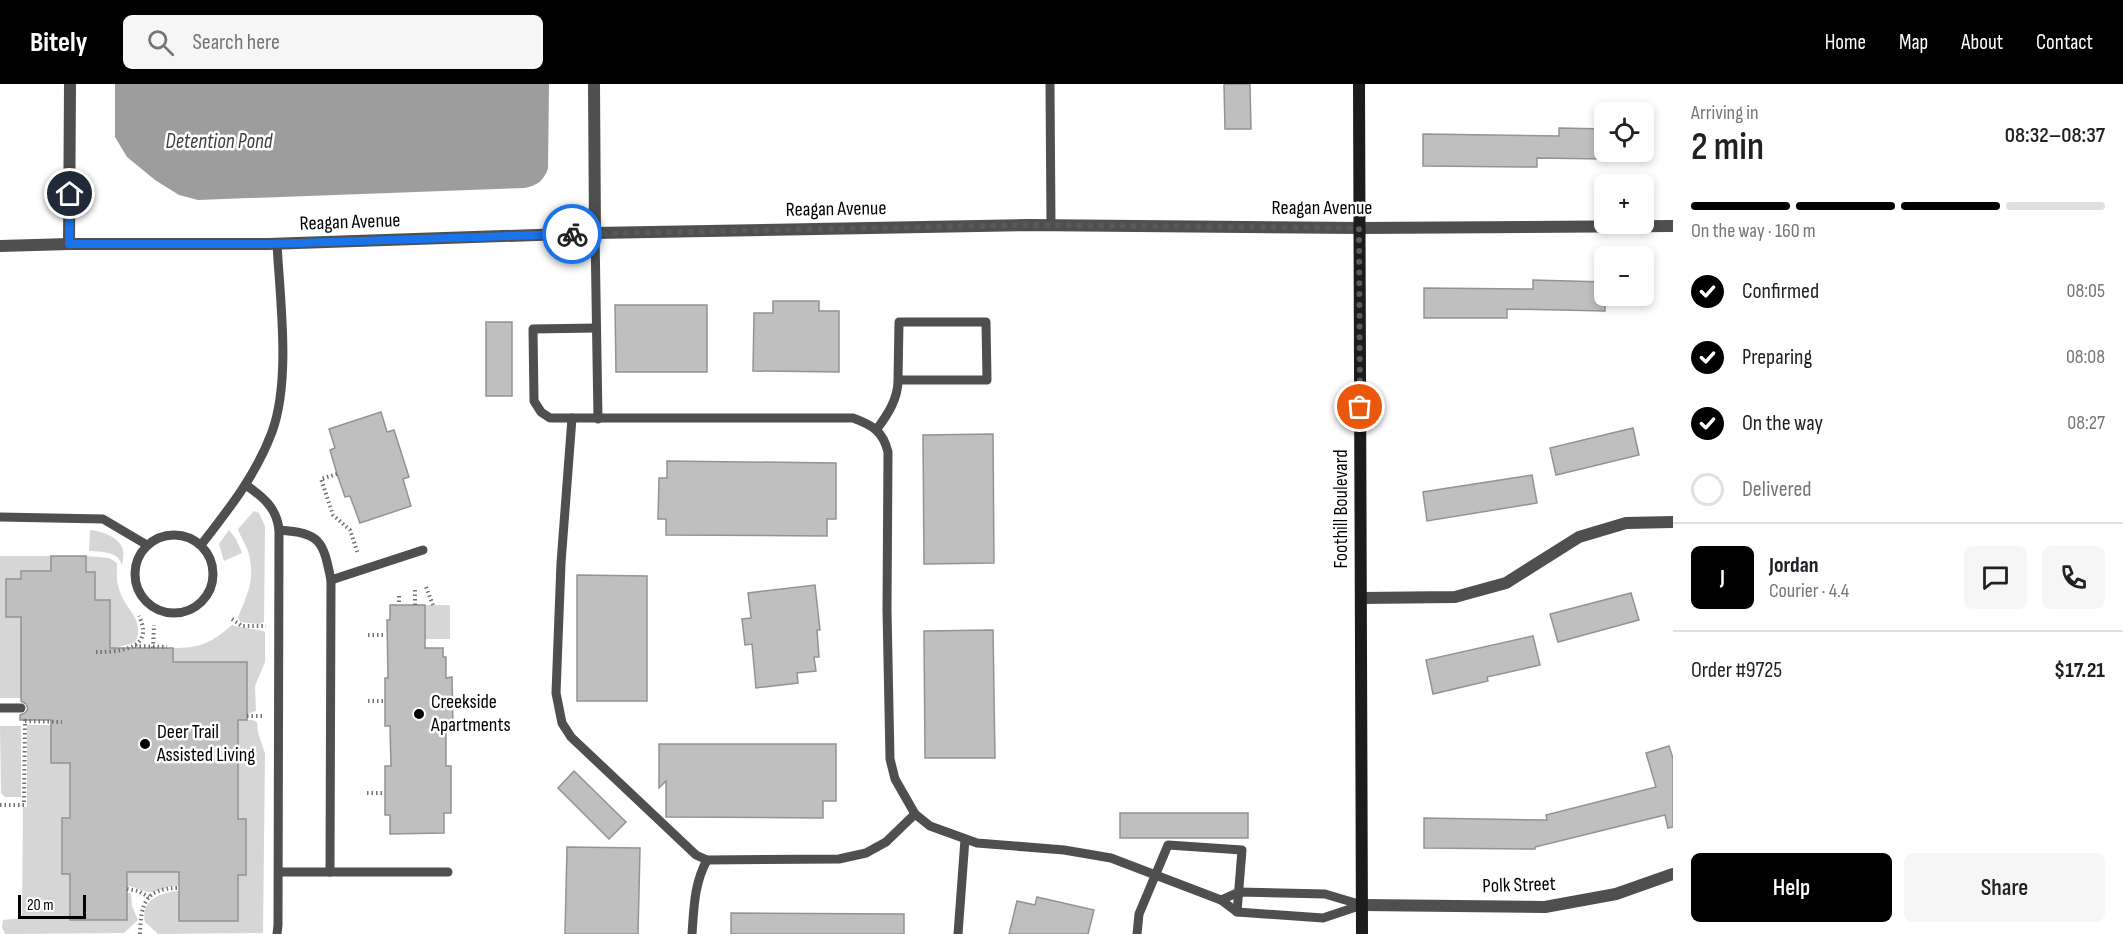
<!DOCTYPE html>
<html lang="en">
<head>
<meta charset="utf-8">
<style>
  :root { --surface:#fff; --page:#f6f6f6; --text:#202124; --muted:#757577; --line:#e0e0e0; --accent:#000 }
  body { margin:0; font-family:"Sofia Sans Condensed",sans-serif; background:var(--page); color:var(--text); height:100vh; display:flex; flex-direction:column; font-size:22px; white-space:nowrap }
  * { box-sizing:border-box; margin:0 }
  p { font-size:20px; color:var(--muted) }
  .icon { flex:none; width:33px; height:33px; fill:none; stroke:currentColor; stroke-width:2; stroke-linecap:round; stroke-linejoin:round }
  .map { position:relative; flex:1; overflow:hidden }
  .details { display:flex; flex-direction:column; background:var(--surface); width:450px }
  .details>* { flex:none }
  .tools { position:absolute; left:1594px; top:18px; display:grid; gap:12px }
  .tools a { display:grid; place-items:center; width:60px; height:60px; border-radius:9px; background:var(--surface); box-shadow:0 3px 9px #0003; font-size:30px }
  .scale { position:absolute; left:18px; bottom:15px; width:68px; box-sizing:border-box; padding-left:6px; border:3px solid #000; border-top:0; font-size:16px; line-height:21px; white-space:nowrap; color:#000; -webkit-text-stroke:4px #fff; paint-order:stroke }
  .pin { position:absolute; display:grid; place-items:center; width:51px; height:51px; color:#fff; margin:-26px; border:3px solid #fff; border-radius:50%; box-shadow:0 2px 6px #0007 }
  .courier { position:absolute; display:grid; place-items:center; width:60px; height:60px; margin:-30px; border:4px solid #1a73e8; border-radius:50%; background:#fff; color:#222; box-shadow:0 2px 8px #0007 }
  .head em { font-style:normal; font-weight:600 }
  .head div { display:flex; flex-direction:column-reverse }
  .head { display:flex; align-items:center; justify-content:space-between; height:102px; padding:0 18px }
  h1 { font-size:39px; font-weight:600; line-height:45px }
  .bar { display:grid; grid-template-columns:repeat(4,1fr); gap:9px 6px; align-content:center; height:72px; padding:0 18px }
  .bar i { height:8px; border-radius:4px; background:var(--line) }
  .bar .selected { background:var(--accent) }
  .bar p { grid-column:span 4 }
  .line { display:flex; align-items:center; gap:15px; padding:0 18px; border-top:2px solid var(--line) }
  .line div { flex:1 }
  .round { display:grid; place-items:center; flex:none; width:63px; height:63px; border-radius:9px; background:var(--page) }
  ol { padding:0 18px; list-style:none }
  li { display:flex; align-items:center; gap:18px; height:66px }
  li p { margin-inline-start:auto }
  li .icon { padding:6px; border-radius:50%; background:var(--accent); color:#fff; stroke-width:4 }
  li:last-child { color:var(--muted) }
  li i { width:33px; height:33px; border:3px solid var(--line); border-radius:50% }
  .primary-button { display:flex; gap:12px; margin-top:auto; padding:12px 18px }
  .primary-button a { flex:1; height:69px; border-radius:9px; background:var(--accent); color:#fff; font-size:24px; font-weight:600; line-height:69px; text-align:center }
  .primary-button a+a { background:var(--page); color:var(--text) }
  header { display:flex; align-items:center; gap:36px; box-sizing:border-box; height:84px; padding:0 30px; background:var(--accent); color:#fff }
  header strong { font-size:28px }
  nav { display:flex; gap:33px; margin-inline-start:auto; font-size:21px }
  .search { width:420px; height:54px; background:var(--page); display:flex; align-items:center; gap:15px; box-sizing:border-box; padding:0 21px; border-radius:9px; color:var(--muted); font-size:22px }
  main { display:flex; flex:1; min-height:0 }
  .map>svg:first-child { display:block }
</style>
</head>
<body>
<header>
<strong>Bitely</strong>
<div class="search"><svg class="icon" aria-label="search" viewBox="0 0 24 24"><circle cx="10" cy="10" r="6"/><path d="M15 15l6 6"/></svg>Search here</div>
<nav><a>Home</a><a>Map</a><a>About</a><a>Contact</a></nav>
</header>
<main>
<div class="map">
<svg width="1673" height="850" viewBox="0 0 1673 850">
  <rect width="100%" height="100%" fill="#fff"/>
  <g fill="#d6d6d6">
    <path d="M254,427l5,2 6,13 -1,96 -5,2 -19,-2 -2,-5c10,-24 18,-39 10,-66 -3,-8 -8,-15 -10,-22z"/>
    <path d="M90,446c11,1 30,7 33,20 1,4 0,10 -1,15 -4,-14 -20,-13 -33,-14z"/>
    <path d="M229,446l7,9 6,14 -18,8 -5,-17z"/>
    <path d="M0,472h51v15l-30,8 -15,37 15,1v81h-21z"/>
    <path d="M86,472l23,2 8,5c0,11 -1,19 3,29 6,18 25,28 16,49l-5,3 -22,5 1,-48 -15,-1v-27l-9,-1z"/>
    <rect x="425" y="521" width="25" height="34"/>
    <path d="M232,541c12,4 22,3 33,7v30l-10,24 1,25 -9,3v-52h-74v-14c28,0 38,-5 59,-23z"/>
    <path d="M238,636h14l5,2 1,11 7,20 -2,180 -105,1 -13,-12c-5,-22 16,-30 34,-31l1,30h58v-46h8l-8,-56z"/>
    <path d="M27,641h24v38h19v55l-8,1v54l8,1v46h57v-27h4l1,13 6,14 -14,13 -119,1 -3,-7 1,-7 19,-2 1,-111h4z"/>
    <path d="M0,642h21v71h-16l-4,-4z"/>
    <path d="M128,788h52l-1,14c-11,-1 -18,5 -28,6 -8,1 -15,-6 -24,-6z"/>
  </g>
  <path fill="#9d9d9d" d="M115,0h434l-1,85c-5,12 -10,16 -23,19l-327,12 -19,-5 -24,-15 -28,-23 -12,-20z"/>
  <g fill="#bfbfbf" stroke="#939393" stroke-width="1.5">
    <path d="M1224,0h26l1,45h-26z"/>
    <path d="M1559,44l46,1v30l-68,-1v9l-114,-1v-32l136,2z"/>
    <path d="M1533,196l72,2v29l-98,-2v9h-83v-30l109,1z"/>
    <path d="M773,217h46v10h20v61l-86,-1 1,-58h19z"/>
    <path d="M615,221h92v67h-91z"/>
    <rect x="486" y="238" width="26" height="74"/>
    <path d="M381,328l6,20 7,-2 15,47 -6,2 8,27 -51,17 -10,-27 -5,1 -8,-23 -7,-24 5,-2 -6,-19z"/>
    <path d="M1633,344l6,27 -83,20 -6,-27z"/>
    <path d="M993,350l1,129 -70,1 -1,-129z"/>
    <path d="M667,377l169,2v56h-9v17l-161,-1v-16h-8l1,-41h8z"/>
    <path d="M1532,391l5,28 -110,18 -4,-29z"/>
    <path d="M51,472h35v16h9v28h15v48h63v14h74v58h-9v99h8v56h-8v46h-59v-49h-52v48h-57v-46h-8v-56h8v-55h-19v-43h-31v-5l5,-2 3,-4 -2,-5 -5,-3v-84h-15v-38h15v-8h30z"/>
    <path d="M577,491l70,1v125h-70z"/>
    <path d="M815,501l5,45h-3l2,27h-5l2,14 -19,2 1,10 -42,5 -4,-44 -7,1 -3,-26 9,-1 -3,-25z"/>
    <path d="M1631,509l8,27 -81,22 -8,-28z"/>
    <path d="M390,521h35v43h18v9h3v21l6,-1 1,50h-7v39h5v47h-7v20l-54,1v-19h-5v-49h6l-1,-40h-5v-48h3l-1,-58h3z"/>
    <path d="M993,546l2,128h-70l-1,-127z"/>
    <path d="M1533,552l7,29 -53,12 1,4 -55,13 -7,-34z"/>
    <path d="M659,660h177v57h-13v17l-157,-1v-36l-7,7z"/>
    <path d="M1669,662l4,12v69l-5,1 -3,-13 -130,32v2l-111,-1v-30l123,2 -1,-5 110,-28 -10,-34z"/>
    <path d="M574,687l52,51 -17,17 -51,-51z"/>
    <rect x="1120" y="729" width="128" height="25"/>
    <path d="M567,763l73,1 -2,86h-73z"/>
    <path d="M1037,813l57,13 -6,24h-79l8,-33 18,4z"/>
    <path d="M731,829l173,1v20h-173z"/>
  </g>
  <g fill="none" stroke-linecap="round" stroke-linejoin="round">
    <g stroke="#717171" stroke-width="4" stroke-dasharray="1.5 3" stroke-linecap="butt">
      <path d="M337,390l-16,5 12,36 17,15 8,24"/>
      <path d="M426,503l7,18"/>
      <path d="M399,512v9"/>
      <path d="M415,521v-15"/>
      <path d="M232,535l10,7h24"/>
      <path d="M368,551h16"/>
      <path d="M135,562l32,1"/>
      <path d="M153,564l1,-23"/>
      <path d="M96,568c24,0 59,-3 43,-36"/>
      <path d="M368,617h17"/>
      <path d="M247,632h17"/>
      <path d="M367,709h18"/>
      <path d="M0,721h24l1,-84 37,1"/>
      <path d="M127,805l11,2 11,6"/>
      <path d="M140,850c1,-29 4,-46 39,-46"/>
    </g>
    <g stroke="#4f4f4f" stroke-width="9">
      <path d="M1050,0l1,141"/>
      <path d="M595,149l3,186"/>
      <path d="M596,244l-63,1 1,72 7,11 9,6h303c19,7 30,13 35,34l-1,158 3,149 5,20 20,35 15,12 47,17 87,7 47,8 110,42 16,12 86,6 39,-13"/>
      <path d="M572,334l-11,145 -5,130 6,30 9,14 125,118 11,5 132,-1 27,-6 20,-11 29,-28"/>
      <path d="M877,345c11,-15 21,-30 21,-49l1,-58h87l1,58h-89"/>
      <path d="M246,401c17,12 31,23 33,45l-1,395 -1,9"/>
      <path d="M0,433l103,2 44,26"/>
      <path d="M279,446c42,3 44,11 52,50l-1,292"/>
      <circle cx="174" cy="490" r="39"/>
      <path d="M201,461c28,-36 55,-70 71,-113 19,-52 8,-132 5,-188"/>
      <path d="M331,496l92,-30"/>
      <path d="M0,624h21"/>
      <path d="M279,788h169"/>
      <path d="M1221,816l18,-8 86,2 37,11"/>
      <path d="M692,850c2,-27 2,-50 15,-74"/>
      <path d="M958,850l7,-95"/>
      <path d="M1137,850l2,-20 29,-69 74,5 -5,62"/>
    </g>
    <g stroke="#4f4f4f" stroke-width="12">
      <path d="M594,0l1,149"/>
      <path d="M1359,144l314,-2"/>
      <path d="M69,160l1,-160"/>
      <path d="M1361,514l94,-1 51,-14 73,-46 47,-14 47,-1"/>
      <path d="M1362,821l183,2 71,-13 57,-20"/>
    </g>
    <path stroke="#4f4f4f" stroke-width="12" d="M0,162l69,-2h199l327,-11 433,-8 331,3"/>
    <path stroke="#1c1c1c" stroke-width="12" d="M1359,0l3,850"/>
  </g>
  <g fill="none" stroke-linecap="round" stroke-linejoin="round">
    <path stroke="#595959" stroke-width="6" stroke-dasharray="0 10.8" d="M572,150l456,-9 331,3 1,179"/>
    <path stroke="#1a73e8" stroke-width="8" d="M70,110l-1,50h199l304,-10"/>
  </g>
  <g fill="#000" stroke="#fff" stroke-width="2">
    <circle cx="419" cy="630" r="6"/>
    <circle cx="145" cy="660" r="6"/>
  </g>
  <g text-anchor="middle" dominant-baseline="central" stroke-width="5" stroke-linejoin="round" paint-order="stroke">
    <g font-size="20" fill="#000" stroke="#fff">
      <text x="1322" y="124">Reagan Avenue</text>
      <text transform="translate(836 125) rotate(-1)">Reagan Avenue</text>
      <text transform="translate(350 138) rotate(-2)">Reagan Avenue</text>
      <text transform="translate(1341 425) rotate(-90)">Foothill Boulevard</text>
      <text transform="translate(1519 801) rotate(-2)">Polk Street</text>
    </g>
    <g font-size="20" fill="#000" stroke="#fff" text-anchor="start">
      <text x="431" y="618">Creekside<tspan x="431" dy="23">Apartments</tspan></text>
      <text x="157" y="648">Deer Trail<tspan x="157" dy="23">Assisted Living</tspan></text>
    </g>
    <g font-size="21" font-style="italic" fill="#3e3e3e" stroke="#fff">
      <text x="219" y="57">Detention Pond</text>
    </g>
  </g>
</svg>
<div class="tools">
<a><svg class="icon" aria-label="locate" viewBox="0 0 24 24"><circle cx="12" cy="12" r="6"/><path d="M12 2v4M12 18v4M2 12h4M18 12h4"/></svg></a>
<a>+</a>
<a>−</a>
</div>
<div class="scale">20 m</div>
<div class="pin" style="left:1360px;top:323px;background:#ea580c"><svg class="icon" aria-label="bag" viewBox="0 0 24 24"><path d="M5 8h14l-1 12H6zM9 8a3 3 0 0 1 6 0"/></svg></div>
<div class="pin" style="left:70px;top:110px;background:#1f2937"><svg class="icon" aria-label="home" viewBox="0 0 24 24"><path d="M3 11l9-7 9 7M6 9v11h12V9"/></svg></div>
<div class="courier" style="left:572px;top:150px"><svg class="icon" aria-label="bike" viewBox="0 0 24 24"><circle cx="6" cy="16" r="4"/><circle cx="18" cy="16" r="4"/><path d="M6 16l4-8h5l3 8M10 8l3 8H6M13 5h3"/></svg></div>
</div>
<section class="details">
<div class="head"><div><h1>2 min</h1><p>Arriving in</p></div><em>08:32–08:37</em></div>
<div class="bar"><i class="selected"></i><i class="selected"></i><i class="selected"></i><i></i><p>On the way · 160 m</p></div>
<ol>
<li><svg class="icon" aria-label="check" viewBox="0 0 24 24"><path d="M5 12l5 5 9-10"/></svg>Confirmed<p>08:05</p></li>
<li><svg class="icon" aria-label="check" viewBox="0 0 24 24"><path d="M5 12l5 5 9-10"/></svg>Preparing<p>08:08</p></li>
<li><svg class="icon" aria-label="check" viewBox="0 0 24 24"><path d="M5 12l5 5 9-10"/></svg>On the way<p>08:27</p></li>
<li><i></i>Delivered</li>
</ol>
<div class="line" style="height:108px"><b class="round" style="background:var(--accent);color:#fff">J</b><div><b>Jordan</b><p>Courier · 4.4</p></div><a class="round"><svg class="icon" aria-label="chat" viewBox="0 0 24 24"><path d="M4 5h16v11H9l-5 4z"/></svg></a><a class="round"><svg class="icon" aria-label="phone" viewBox="0 0 24 24"><path d="M5 4h4l2 5-3 2q2 4 5 5l2-3 5 2v4C11 20 4 13 5 4z"/></svg></a></div>
<div class="line" style="height:78px"><div>Order #9725</div><b>$17.21</b></div>
<div class="primary-button"><a>Help</a><a>Share</a></div>
</section>
</main>
</body>
</html>
